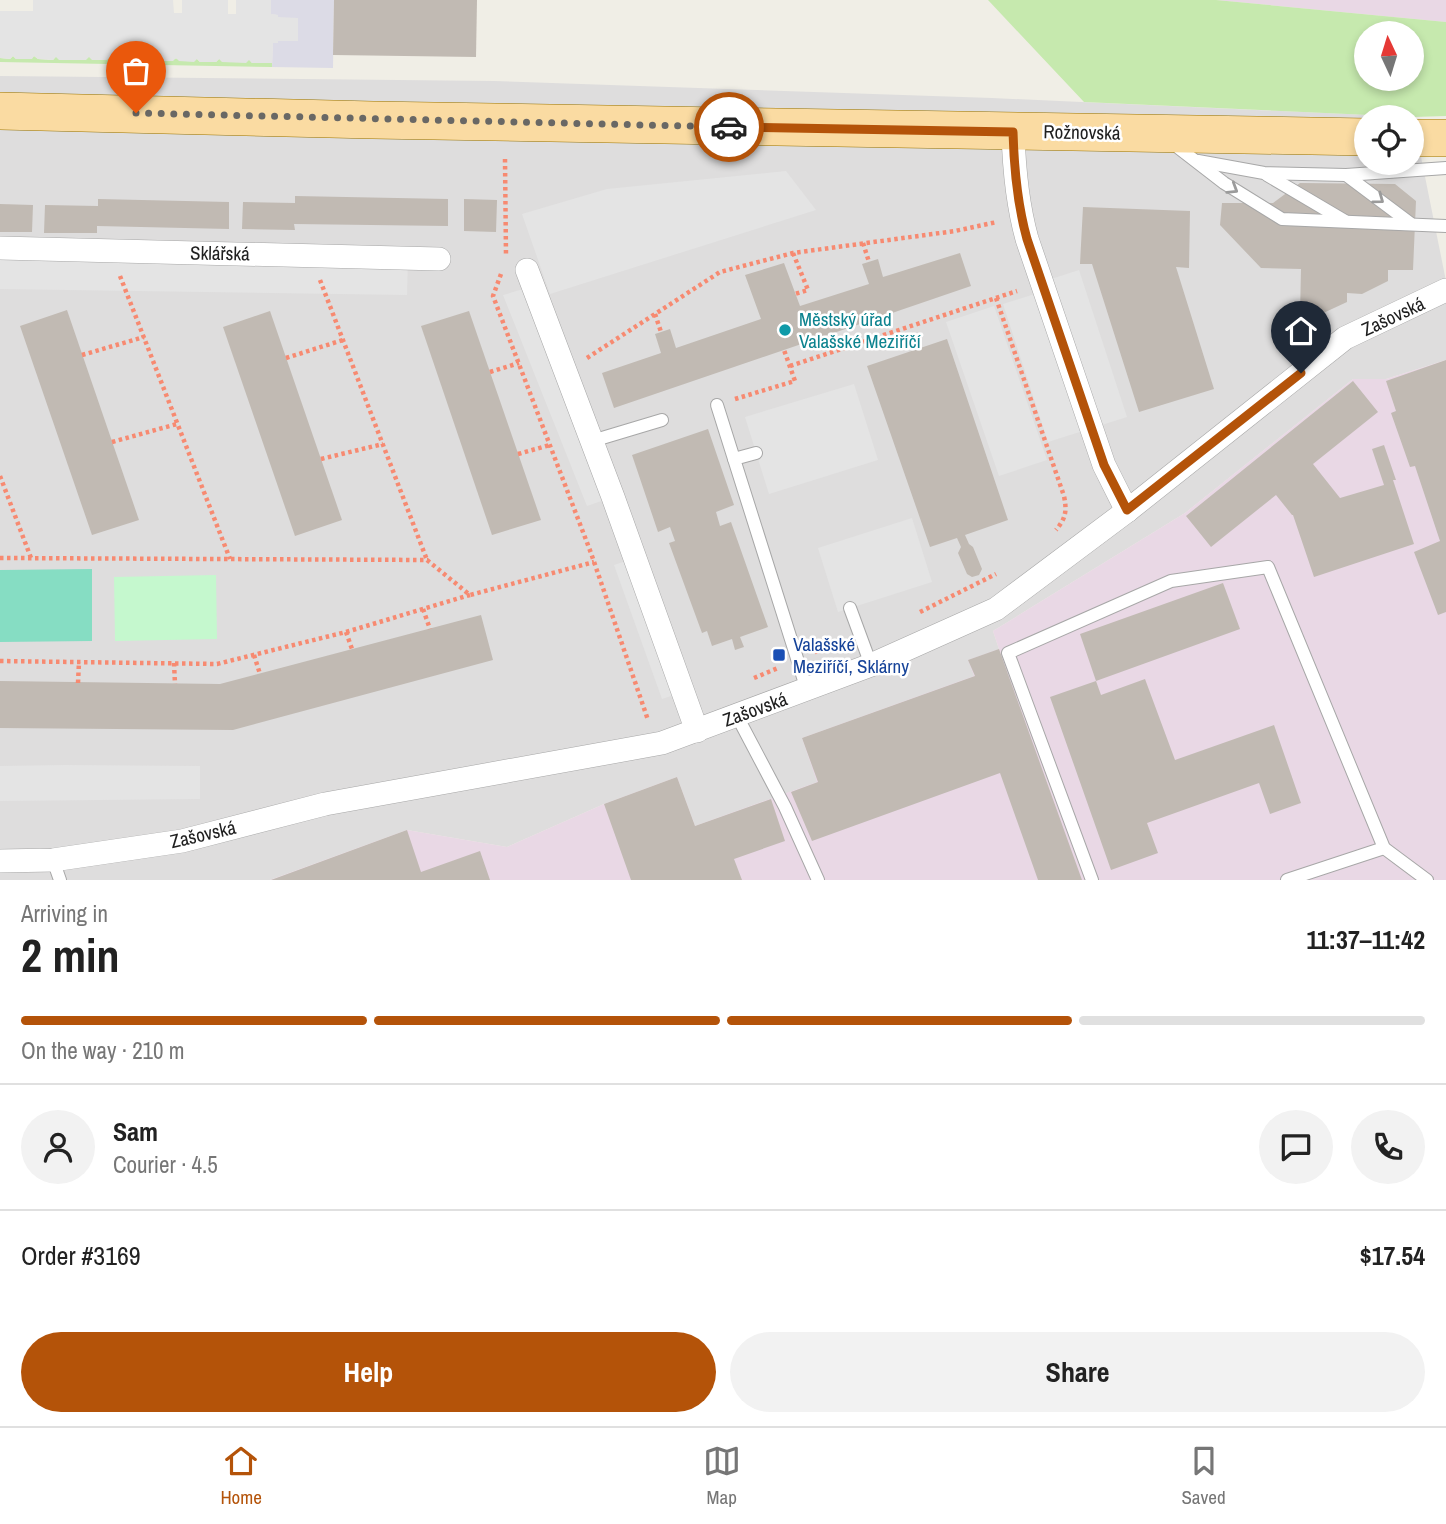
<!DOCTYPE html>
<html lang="en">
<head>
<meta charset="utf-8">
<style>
  :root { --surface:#fff; --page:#f2f2f2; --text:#222; --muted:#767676; --line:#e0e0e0; --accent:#b45309 }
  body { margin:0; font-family:"Archivo Narrow",sans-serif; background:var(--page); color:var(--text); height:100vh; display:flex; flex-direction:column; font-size:26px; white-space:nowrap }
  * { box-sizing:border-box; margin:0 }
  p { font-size:23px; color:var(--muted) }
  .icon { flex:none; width:38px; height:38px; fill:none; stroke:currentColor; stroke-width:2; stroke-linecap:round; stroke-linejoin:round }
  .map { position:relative; height:880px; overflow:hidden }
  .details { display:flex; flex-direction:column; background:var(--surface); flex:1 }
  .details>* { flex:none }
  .needle { width:46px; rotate:356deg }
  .tools { position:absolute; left:1354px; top:21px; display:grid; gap:14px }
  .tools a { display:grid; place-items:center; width:70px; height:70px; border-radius:50%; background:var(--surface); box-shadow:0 4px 10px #0003; font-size:35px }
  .pin { position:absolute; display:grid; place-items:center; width:60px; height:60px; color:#fff; margin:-72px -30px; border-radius:50% 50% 50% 0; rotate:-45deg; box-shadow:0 0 7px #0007 }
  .pin .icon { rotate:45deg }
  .courier { position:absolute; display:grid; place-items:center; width:70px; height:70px; margin:-35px; border:5px solid #b45309; border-radius:50%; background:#fff; color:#222; box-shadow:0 2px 9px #0007 }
  .headline em { font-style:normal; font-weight:700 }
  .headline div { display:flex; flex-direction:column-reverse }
  .headline { display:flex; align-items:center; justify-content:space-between; height:119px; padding:0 21px }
  h1 { font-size:46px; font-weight:700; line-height:52px }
  .bar { display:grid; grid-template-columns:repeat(4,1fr); gap:10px 7px; align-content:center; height:84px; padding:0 21px }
  .bar i { height:9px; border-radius:5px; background:var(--line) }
  .bar .on { background:var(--accent) }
  .bar p { grid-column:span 4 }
  .line { display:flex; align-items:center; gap:18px; padding:0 21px; border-top:2px solid var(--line) }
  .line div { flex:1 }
  .round { display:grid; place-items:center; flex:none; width:74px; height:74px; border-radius:37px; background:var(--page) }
  .cta { display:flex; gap:14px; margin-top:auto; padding:14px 21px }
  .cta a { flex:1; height:80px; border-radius:42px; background:var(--accent); color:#fff; font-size:28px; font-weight:700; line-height:80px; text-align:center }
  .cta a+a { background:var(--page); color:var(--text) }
  .tabs { display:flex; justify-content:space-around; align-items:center; height:98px; border-top:2px solid var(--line); background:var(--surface); font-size:19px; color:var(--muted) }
  .tabs a { display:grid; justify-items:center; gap:4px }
  .tabs .on { color:var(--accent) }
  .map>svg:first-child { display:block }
</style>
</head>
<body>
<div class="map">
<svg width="1446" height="880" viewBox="0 0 1446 880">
  <rect width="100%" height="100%" fill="#f0eee6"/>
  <path fill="#dedddd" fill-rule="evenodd" d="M0,76l494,5 498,17 421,19 33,164v79l-60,19h-33l-168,134 -192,118 6,18 -24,27 -173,62 16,44 -123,44 -18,-49 -73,27 -97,43 -100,-17 -137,50h-270zM1367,117h45v46h-45z"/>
  <g fill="#e9d8e5">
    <path d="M1216,0h230v22z"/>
    <path d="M1446,360v520h-1176l137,-50 100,17 97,-43 73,-27 18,49 122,-44 -15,-44 172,-62 -6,-16 31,-11 -6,-18 192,-118 168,-134h33z"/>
  </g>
  <g fill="#c6e9ae" fill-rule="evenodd">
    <path d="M988,0h228l230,22v94l-33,1 -329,-15zM1367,33h45v46h-45z"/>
    <path d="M13,56l3,3h15l3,-3 4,3 15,1 3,-4 141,3 3,3h16l3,-3h30l3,4h20v4l-272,-5v-4l10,1z"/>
  </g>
  <path fill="#c5f8ce" d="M216,575l1,64 -102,2 -1,-64z"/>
  <path fill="#86ddc3" d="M92,569v72l-92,1v-72z"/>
  <g fill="#e4e4e4">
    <path d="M33,0h140l1,13h8v-13h46v14h8v-14h35v14l7,1 1,2h19v24h-19l-1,2h-5l-1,20h-20l-3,-3 -3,3 -24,-1 -3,-3 -3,3h-16l-3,-3 -3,3 -15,-1 -3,-3 -3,3h-16l-3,-3 -3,3h-16l-3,-3 -3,3 -16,-1 -3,-3 -3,3h-15l-3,-3 -3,3h-27l-3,-3 -3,3 -15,-1 -4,-3 -2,3h-16l-3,-3 -3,3 -10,-1v-47h33z"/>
    <path d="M786,171l30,39 -266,84 -28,-80 85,-25z"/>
    <path d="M0,248l408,10 -1,37 -407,-6z"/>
    <path d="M1079,270l48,147 -79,25 -45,-138 41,-13 -2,-9z"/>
    <path d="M533,286l80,211 -26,9 -84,-211z"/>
    <path d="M994,306l53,154 -48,16 -53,-154z"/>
    <path d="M854,384l24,76 -109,34 -24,-77z"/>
    <path d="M912,518l20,64 -94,30 -20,-64z"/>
    <path d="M635,558l48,134 -21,7 -48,-134z"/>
    <path d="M65,765l135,1v33l-200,2v-35z"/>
  </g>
  <path fill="#dcdbe6" d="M271,0h63l-1,68 -61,-1 1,-24h5v-2h20v-23l-20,-1v-2l-7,-1z"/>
  <g fill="#c1bab3">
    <path d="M334,0h143l-1,57 -143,-2z"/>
    <path d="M1300,183l95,1 21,17 -3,69h-25v11l-26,13 -15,-1v9l-28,13h-19l1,-46 -40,-1 -41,-43 2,-22h51z"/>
    <path d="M295,196l153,3v27l-154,-2 1,6 -53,-1 1,-27 52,1z"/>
    <path d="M98,199l131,3v27l-132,-3v7h-53l1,-28 53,1z"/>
    <path d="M464,199l33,1 -1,32 -32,-1z"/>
    <path d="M0,204l33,1 -1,27h-32z"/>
    <path d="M1083,207l107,4 -1,57 -13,-1 38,122 -75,23 -47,-148h-12z"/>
    <path d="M960,253l11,33 -357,122 -12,-35 59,-20 -6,-19 15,-5 6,19 85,-29 -16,-44 39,-12 16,43 69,-22 -7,-20 16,-5 5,18z"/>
    <path d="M67,310l72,210 -47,15 -72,-209z"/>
    <path d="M270,311l72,209 -47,16 -72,-209z"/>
    <path d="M469,311l72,209 -49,15 -71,-209z"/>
    <path d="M947,339l61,181 -43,15 4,9 4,3 9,22 -3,6 -7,2 -5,-3 -9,-21 3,-6 -4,-9 -27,9 -63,-181z"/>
    <path d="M1446,360v252l-8,3 -24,-63 26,-11 -25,-75 -5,1 -19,-54 5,-2 -10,-30z"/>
    <path d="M1353,381l25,31 -65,52 27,34 44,-13 -12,-36 12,-4 12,35h-3l21,64 -100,33 -21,-62h-1l-16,-20 -65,52 -25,-31z"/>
    <path d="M708,429l26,76 -18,7 4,14 11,-4 37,105 -28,10 4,10 -9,3 -3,-11 -20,7 -5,-15 -5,2 -33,-90 6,-2 -5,-14 -12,5 -26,-77z"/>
    <path d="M1223,583l17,46 -144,52 5,14 44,-16 30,81 99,-35 27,78 -31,11 -11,-31 -112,40 11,30 -47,17 -61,-173 46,-16 -16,-47z"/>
    <path d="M481,615l12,45 -260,70 -233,-2v-47l220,3z"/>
    <path d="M999,649l83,231h-44l-38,-107 -188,68 -21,-49 27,-10 -16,-44 173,-62 -7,-16z"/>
    <path d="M677,777l18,49 76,-27 14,42 -51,18 8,21h-111l-27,-76z"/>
    <path d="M407,830l14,42 59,-21 10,29h-219z"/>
  </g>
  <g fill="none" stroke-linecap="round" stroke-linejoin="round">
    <g stroke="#a7a7a7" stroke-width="14">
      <g id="service">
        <path d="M1171,142l53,41 58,36 164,7"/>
        <path d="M1198,161l66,12 82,2 100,-7"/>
        <path d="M1267,175l78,46"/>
        <path d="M1346,175l64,48"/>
        <path d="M717,405l17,54"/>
        <path d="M592,441l70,-21"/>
        <path d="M756,453l-22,6 73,231"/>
        <path d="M850,608l21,57"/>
        <path d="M737,716l48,91 33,73"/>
        <path d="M53,860l7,20"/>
        <path d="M1092,880l-84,-227 163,-72 97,-14 116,281 43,32"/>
        <path d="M1287,880l97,-32"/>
      </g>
    </g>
    <g stroke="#a7a7a7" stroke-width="24">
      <g id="minor">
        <path d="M1013,132c1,36 4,71 14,107l77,226 23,46"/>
        <path d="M0,248l439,11"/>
        <path d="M527,270l86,227 84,234"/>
        <path d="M0,861l53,-1 129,-19 143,-37 337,-61 209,-78 125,-56 131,-98 218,-173 101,-48"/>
      </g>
    </g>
    <g stroke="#987403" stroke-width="38">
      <g id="primary">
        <path d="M0,111l373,9 994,17"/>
        <path d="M1412,138h34"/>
      </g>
    </g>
    <g stroke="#f78a71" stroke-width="4.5" stroke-dasharray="3.5 3.5" stroke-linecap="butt">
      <path d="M505,159l1,97"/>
      <path d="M863,243l6,19"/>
      <path d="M793,253l15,37 -13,4"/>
      <path d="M501,274l-8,22 98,257 57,167"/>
      <path d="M120,276l110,283"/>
      <path d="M320,280l107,280"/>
      <path d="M996,298l68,198c3,15 2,22 -8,34"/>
      <path d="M655,314l6,18"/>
      <path d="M82,355l62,-18"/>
      <path d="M286,358l57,-18"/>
      <path d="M587,358l133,-86 73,-19 162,-22 42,-9"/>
      <path d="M790,366l227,-75"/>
      <path d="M490,372l29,-9"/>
      <path d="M735,399l60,-18 -11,-31"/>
      <path d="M112,442l65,-18"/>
      <path d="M518,454l32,-9"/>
      <path d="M321,459l62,-15"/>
      <path d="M0,476l31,82"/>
      <path d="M0,558l427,2 43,35 124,-33"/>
      <path d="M423,609l7,20"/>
      <path d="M920,612l76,-38"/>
      <path d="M346,632l6,17"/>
      <path d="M815,652l29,-9"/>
      <path d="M254,655l6,19"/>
      <path d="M0,661l217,3 129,-32 124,-37"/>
      <path d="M174,663l1,21"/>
      <path d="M754,678l24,-10"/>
      <path d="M78,683l1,-21"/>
    </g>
    <use href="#service" stroke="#fff" stroke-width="12"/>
    <use href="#minor" stroke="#fff" stroke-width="23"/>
    <use href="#primary" stroke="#fadba2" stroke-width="37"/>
  </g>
  <defs><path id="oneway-chevron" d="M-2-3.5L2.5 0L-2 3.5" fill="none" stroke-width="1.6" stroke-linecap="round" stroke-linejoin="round" transform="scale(1.75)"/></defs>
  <g stroke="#9b9b9b">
    <use href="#oneway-chevron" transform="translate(1233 189) rotate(32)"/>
    <use href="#oneway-chevron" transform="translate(1379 199) rotate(36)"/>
  </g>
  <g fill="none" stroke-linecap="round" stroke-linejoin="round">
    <path stroke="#696865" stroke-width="7" stroke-dasharray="0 12.6" d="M136,113l593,14"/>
    <path stroke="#b45309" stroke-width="9" d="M729,127l284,5c1,36 4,71 14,107l77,226 23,45 174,-137"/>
  </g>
  <circle fill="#0f9aa8" stroke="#fff" stroke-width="2.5" cx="785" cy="330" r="7"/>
  <rect fill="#1a4fb4" stroke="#fff" stroke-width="2.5" x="772" y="648" width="14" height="14" rx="3.5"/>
  <g text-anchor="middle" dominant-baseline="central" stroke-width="5" stroke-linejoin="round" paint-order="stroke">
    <g font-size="19" fill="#202020" stroke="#fff">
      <text transform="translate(1082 132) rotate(1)">Rožnovská</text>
      <text transform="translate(220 253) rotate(1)">Sklářská</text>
      <text transform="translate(1393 316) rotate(-25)">Zašovská</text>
      <text transform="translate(755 709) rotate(-20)">Zašovská</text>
      <text transform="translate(203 834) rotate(-13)">Zašovská</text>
    </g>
    <g font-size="19" fill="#0d838f" stroke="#fff" text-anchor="start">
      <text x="799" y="319">Městský úřad<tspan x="799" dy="22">Valašské Meziříčí</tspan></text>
    </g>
    <g font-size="19" fill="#164399" stroke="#fff" text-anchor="start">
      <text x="793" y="644">Valašské<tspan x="793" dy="22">Meziříčí, Sklárny</tspan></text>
    </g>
  </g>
</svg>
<div class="tools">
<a><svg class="needle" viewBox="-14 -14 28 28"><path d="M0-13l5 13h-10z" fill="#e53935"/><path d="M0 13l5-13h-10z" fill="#767676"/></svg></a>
<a><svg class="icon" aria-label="locate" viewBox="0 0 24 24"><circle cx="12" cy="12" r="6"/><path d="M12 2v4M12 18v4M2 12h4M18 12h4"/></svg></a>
</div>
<div class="pin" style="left:136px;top:113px;background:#ea580c"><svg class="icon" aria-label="bag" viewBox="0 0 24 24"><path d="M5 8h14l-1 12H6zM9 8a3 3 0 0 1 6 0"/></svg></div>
<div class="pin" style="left:1301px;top:373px;background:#1f2937"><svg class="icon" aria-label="home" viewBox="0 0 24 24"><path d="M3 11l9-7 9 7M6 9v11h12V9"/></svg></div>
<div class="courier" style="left:729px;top:127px"><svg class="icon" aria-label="car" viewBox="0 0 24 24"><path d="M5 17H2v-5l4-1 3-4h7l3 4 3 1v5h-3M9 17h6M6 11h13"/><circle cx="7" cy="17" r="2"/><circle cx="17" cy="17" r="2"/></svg></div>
</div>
<section class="details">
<div class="headline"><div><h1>2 min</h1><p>Arriving in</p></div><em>11:37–11:42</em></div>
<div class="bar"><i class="on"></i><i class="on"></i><i class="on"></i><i></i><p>On the way · 210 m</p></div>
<div class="line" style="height:126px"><a class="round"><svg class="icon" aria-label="person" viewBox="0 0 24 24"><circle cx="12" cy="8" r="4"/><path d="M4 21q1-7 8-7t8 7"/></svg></a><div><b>Sam</b><p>Courier · 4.5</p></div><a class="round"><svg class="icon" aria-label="chat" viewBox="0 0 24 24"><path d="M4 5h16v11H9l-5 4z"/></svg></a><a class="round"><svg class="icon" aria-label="phone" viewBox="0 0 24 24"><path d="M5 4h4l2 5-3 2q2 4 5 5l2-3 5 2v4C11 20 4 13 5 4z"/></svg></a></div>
<div class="line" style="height:91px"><div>Order #3169</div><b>$17.54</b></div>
<div class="cta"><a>Help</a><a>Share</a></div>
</section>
<nav class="tabs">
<a class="on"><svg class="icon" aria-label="home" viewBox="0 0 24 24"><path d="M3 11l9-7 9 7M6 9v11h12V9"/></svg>Home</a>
<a><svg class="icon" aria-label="map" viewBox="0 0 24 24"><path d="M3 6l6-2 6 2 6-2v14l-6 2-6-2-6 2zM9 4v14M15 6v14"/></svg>Map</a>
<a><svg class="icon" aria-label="saved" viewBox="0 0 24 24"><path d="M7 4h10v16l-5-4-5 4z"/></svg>Saved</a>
</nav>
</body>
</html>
